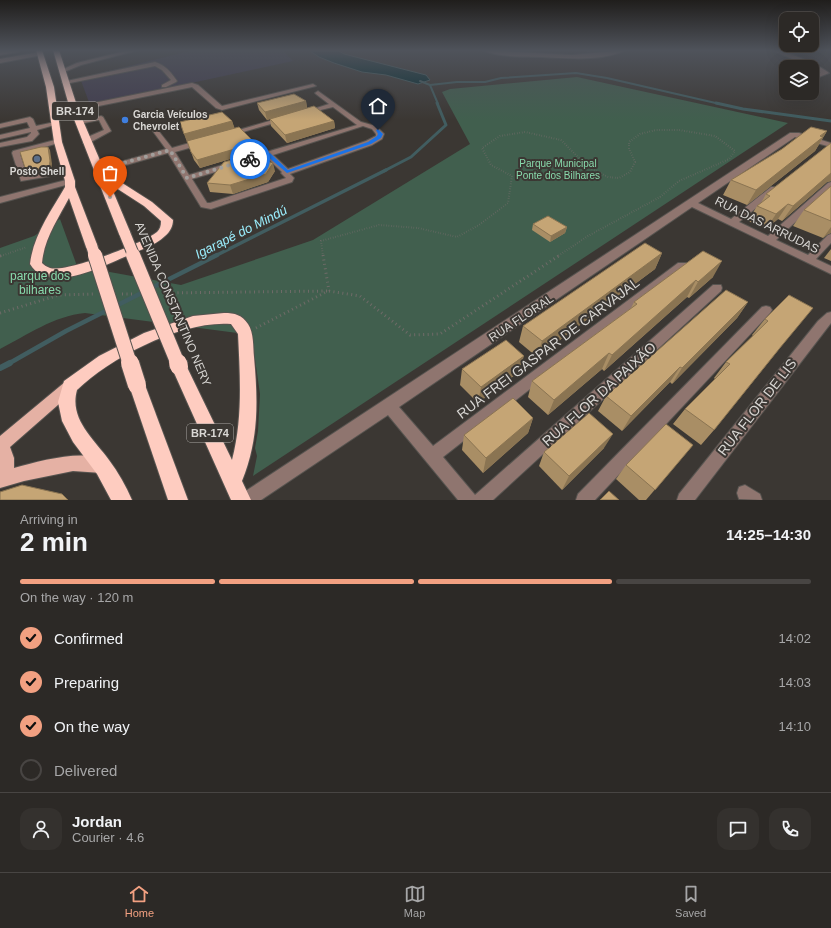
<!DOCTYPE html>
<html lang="en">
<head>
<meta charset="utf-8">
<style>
  :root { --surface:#2c2926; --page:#34312e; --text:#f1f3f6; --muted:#a6a6a7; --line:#484543; --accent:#f2a081 }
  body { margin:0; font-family:Arial,sans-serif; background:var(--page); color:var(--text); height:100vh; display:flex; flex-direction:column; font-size:15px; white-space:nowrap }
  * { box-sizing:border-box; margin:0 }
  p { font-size:13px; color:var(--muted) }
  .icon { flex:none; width:22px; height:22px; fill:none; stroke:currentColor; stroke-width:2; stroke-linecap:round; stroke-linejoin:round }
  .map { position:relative; height:500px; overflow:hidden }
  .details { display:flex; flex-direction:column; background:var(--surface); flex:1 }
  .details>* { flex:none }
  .buttons { position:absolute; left:779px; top:12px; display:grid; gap:8px }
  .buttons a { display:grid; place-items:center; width:40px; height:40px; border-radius:8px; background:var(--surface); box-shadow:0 4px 16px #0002,0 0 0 1px var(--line); font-size:20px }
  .pin { position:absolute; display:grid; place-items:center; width:34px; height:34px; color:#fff; margin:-41px -17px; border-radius:50% 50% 50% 0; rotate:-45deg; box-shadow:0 0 4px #0007 }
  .pin .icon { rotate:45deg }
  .courier { position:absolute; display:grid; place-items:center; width:40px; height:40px; margin:-20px; border:3px solid #1a73e8; border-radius:50%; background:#fff; color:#222; box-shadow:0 1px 5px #0007 }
  .headline em { font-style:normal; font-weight:800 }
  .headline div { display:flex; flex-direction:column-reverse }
  .headline { display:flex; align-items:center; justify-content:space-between; height:68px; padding:0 20px }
  h1 { font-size:26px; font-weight:800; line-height:30px }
  .bar { display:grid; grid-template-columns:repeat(4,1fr); gap:6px 4px; align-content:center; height:48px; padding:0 20px }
  .bar i { height:5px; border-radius:3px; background:var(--line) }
  .bar .current { background:var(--accent) }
  .bar p { grid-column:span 4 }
  .line { display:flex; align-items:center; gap:10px; padding:0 20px; border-top:1px solid var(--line) }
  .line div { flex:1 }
  .round { display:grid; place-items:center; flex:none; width:42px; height:42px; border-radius:12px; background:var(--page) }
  ol { padding:0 20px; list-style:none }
  li { display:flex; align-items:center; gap:12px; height:44px }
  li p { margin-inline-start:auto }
  li .icon { padding:4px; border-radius:50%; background:var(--accent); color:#111; stroke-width:4 }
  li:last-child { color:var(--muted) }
  li i { width:22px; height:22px; border:2px solid var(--line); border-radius:50% }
  .menu { display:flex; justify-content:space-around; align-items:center; height:56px; border-top:1px solid var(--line); background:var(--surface); font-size:11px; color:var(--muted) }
  .menu a { display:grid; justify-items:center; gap:2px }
  .menu .current { color:var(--accent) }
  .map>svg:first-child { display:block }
</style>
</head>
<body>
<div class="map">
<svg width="831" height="500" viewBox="0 0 831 500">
  <rect width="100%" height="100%" fill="#3b3733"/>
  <path fill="#413c4e" d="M190,51h93l10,10 -203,44 -10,-27z"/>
  <path fill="#415f4e" d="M577,77l211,46 -535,353 4,-20 -2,-8 3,-17 2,-37 -9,-63 -6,3 -160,-21c-31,3 -58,22 -85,36v-101l34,-12 26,-17 17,47 104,19 132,-45 157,-96 -28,-52 8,-3z"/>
  <path fill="#00292f" stroke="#415d60" d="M310,51h29l5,3 82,21 4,5 -12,4 -32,-9 -24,-3 -28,-9 -15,-6z"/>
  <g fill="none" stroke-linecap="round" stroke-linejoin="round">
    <g stroke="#415d60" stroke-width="2">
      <path d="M420,81l10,4 27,-3h28l16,-4 75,-5 31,5 113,26"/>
      <path d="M430,85l8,19"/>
    </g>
    <g stroke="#415d60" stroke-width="3">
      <path d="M716,103l27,6 88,12"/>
      <path d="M384,171l27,-14 35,-32 -9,-22"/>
    </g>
    <path stroke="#415d60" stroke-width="3.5" d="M215,256l171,-86"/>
    <path stroke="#415d60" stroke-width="4.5" d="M8,364l58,-33 151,-76"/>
    <path stroke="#415d60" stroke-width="6" d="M0,368l10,-5"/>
    <g stroke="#575450" stroke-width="2">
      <g id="minor">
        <path d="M20,50l-2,2 -18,3v-4z"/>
        <path d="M129,50h10l-58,15 -17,7 -5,-1 18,-8z"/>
        <path d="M483,50l89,5 54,-5c-26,12 -57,8 -85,7 -19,-1 -41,1 -58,-7z"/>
        <path d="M771,50c14,0 47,14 58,23l-10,4 -7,-2v-4l9,2 -9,-6z"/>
        <path d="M40,52l3,2 -1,1 -42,8v-4z"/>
        <path d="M155,62c10,3 16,10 22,19l-1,1 -10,5h-4v-2l9,-5 -9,-10 -7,-4 -90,18 -3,-2z"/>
        <path d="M192,83l6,2 24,21 91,-22 3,2 -94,24 -6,-2 -24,-21 -118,24 -3,-2 3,-2z"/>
        <path d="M318,91l43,31 15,4 8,8 -2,5 -10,6 -82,29 4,4 -2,4 -81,27 -10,-2 -33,-54 -70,20 -4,-2 1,-2 71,-20 -14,-19 3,-2 2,1 15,19 28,-8h3v4l-28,8 14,23 168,-50 -24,-18 -29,7v-2l25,-8 -13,-10 -1,-1zM363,126l9,3 4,5v2l-10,5 -78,28 -15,-14zM266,157l16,15 -1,1 5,5 -76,25h-3l-15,-24z"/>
        <path d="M101,116l2,1 8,14 -22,12h-6v-4l21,-9 -5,-10 -20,4 -3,-2z"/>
        <path d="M30,117l3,2 3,7 19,-4 3,2 -21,6 2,4 -7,7 -32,6v-4l27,-6 4,-4v-1l-31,7v-4l30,-7 -3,-6 -27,6v-4z"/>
        <path d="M283,117l2,1v2l-56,16 -4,-2z"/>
        <path d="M790,133h9l32,10v4l-36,-10 -97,66 33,16 40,-32h6l1,2 -1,2 -38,31 29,14 60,-53 3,-1v7l-55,51 32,15 20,-20 3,-1v9l-15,16 15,7v8l-139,-67 -293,200 34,39 245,-183h8l1,2 -1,2 -243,190 32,38 238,-210h8l1,3 -1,3 -228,209h-35l-70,-85 -127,85h-22l2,-6z"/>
        <path d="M55,140h6l1,2 -42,12 7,22 39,-7h3v4l-48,8 -9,-28 1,-2z"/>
        <path d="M70,179h3l1,2 -1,2 -73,20v-6z"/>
        <path d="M766,306l4,1 2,3 -2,3 -175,187h-19l2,-6 184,-187z"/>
        <path d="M831,312v11l-136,177h-18l2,-6 139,-173 9,-8z"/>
        <path d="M745,485l15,9 2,6 -23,-1 -2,-6 2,-6z"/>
      </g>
    </g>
    <g stroke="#575450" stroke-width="2">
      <path id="major" d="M70,380l5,2 2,4 -2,4 -65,57 4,11v10c26,-7 68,-19 93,-8l3,5 -3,5 -5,3 -29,-2 -49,10 -24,7v-52l65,-54z"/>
    </g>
    <g stroke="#575450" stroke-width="2">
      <g id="highway">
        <path d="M36,50h6l12,37 8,55 13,39v6l23,60 -2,3h-8l-2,-3 -17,-49c-11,21 -25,41 -27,65 2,2 5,4 8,5 16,5 94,-25 107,-36 3,-3 4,-6 4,-11l-17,-15 -34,-22 21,50 -2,3h-8l-2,-3 -49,-125 -17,-59h6l19,59 27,63 47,30 21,18c0,6 -3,12 -8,16 -10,10 -26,14 -38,20 -24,10 -79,39 -97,8 3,-28 21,-53 35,-77v-6l-11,-39 -8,-55z"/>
        <path d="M224,313c11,0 18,2 24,11 6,9 5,23 6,33 4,44 5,82 -12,124l9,19h-20l-60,-134 3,-5 5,-2 5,2 48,99c11,-42 8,-84 6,-126l-7,-10c-48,-4 -120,33 -154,66 -8,29 16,48 32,70 9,12 17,26 23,40h-21l-14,-26 -24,-32 -11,-21 -4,-19 6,-21 35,-25 45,-23 49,-17z"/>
        <path d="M137,378l6,2 2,5 43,115h-20l-39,-115 2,-5z"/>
      </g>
    </g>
    <g stroke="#6f6b68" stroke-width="2" stroke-dasharray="0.5 2" stroke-linecap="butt">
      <path d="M1,256l26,-9"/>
      <path d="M323,256l-2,-15 58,-16 39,3 39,9 22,-12 29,-22 4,-27 -21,-11 -9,-17 18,-12 25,-4 36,8 27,27 20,10 11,1 11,-6 5,-10 -6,-13v-7l11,-8 16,-4h23l36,6 20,15 -6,8 -50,22 -19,16 -72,39 -30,20"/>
    </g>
    <g stroke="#6f6b68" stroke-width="3" stroke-dasharray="1 3.5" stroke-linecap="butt">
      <path d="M323,255l6,36"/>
      <path d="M0,256l4,-1"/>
      <path d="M329,291l31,5 50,39 30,-1 120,-79"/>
      <path d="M164,293l165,-2"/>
      <path d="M122,294h13"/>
      <path d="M0,313l59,-18 36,-1"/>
      <path d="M256,328l72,-37"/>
    </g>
    <use href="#minor" fill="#8f756f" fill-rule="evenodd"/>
    <use href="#major" fill="#e5b1a4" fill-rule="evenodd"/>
    <use href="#highway" fill="#feccc0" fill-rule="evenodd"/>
    <g stroke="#575450" stroke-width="13" stroke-linecap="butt">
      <g id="highway-bridge-far2">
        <path d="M125,234l9,22"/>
        <path d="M92,247l3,9"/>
      </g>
    </g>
    <g stroke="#575450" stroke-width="16" stroke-linecap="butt">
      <g id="highway-bridge-far1">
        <path d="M95,255l35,109"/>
        <path d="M133,255l45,109"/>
      </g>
    </g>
    <g stroke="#575450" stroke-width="20" stroke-linecap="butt">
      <g id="highway-bridge">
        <path d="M130,363l7,22"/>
        <path d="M178,363l1,3"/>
      </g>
    </g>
    <use href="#highway-bridge-far2" stroke="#feccc0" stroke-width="11"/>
    <use href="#highway-bridge-far1" stroke="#feccc0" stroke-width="14"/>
    <use href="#highway-bridge" stroke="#feccc0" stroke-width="18"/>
  </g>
  <g fill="#a98e65">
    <path d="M306,101l1,7 27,13 1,7 -48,15 -16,-17 -1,-7 -3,1 -8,-10 -2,-7z"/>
    <path d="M232,121l2,7 21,15 2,8 -57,17 -6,-8 -14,-38z"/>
    <path d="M827,131l-12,20 -68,54 -24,-10 8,-15z"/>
    <path d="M831,143v38l-4,1 -45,39 -4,-2 -12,10 -18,-8 9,-15 4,-3 5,-9z"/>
    <path d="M275,171l-7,11 -35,12 -23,-2 -3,-9z"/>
    <path d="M831,186v47l-3,1 -5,4 -30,-12 11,-16z"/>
    <path d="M533,224l34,3 -2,6 -15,9 -18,-12z"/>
    <path d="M831,249v12l-7,-3z"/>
    <path d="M703,251l10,26 -24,21 -2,-1 -83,74 -2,-2 -54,46 -20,-18 4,-16 99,-73 3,-6z"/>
    <path d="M662,253l-7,16 -118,88 -18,-15 4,-16z"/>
    <path d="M789,295l-10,54 -65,81 -13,15 -28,-21 12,-15 30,-30 -1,-1 12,-16 27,-26 -1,-1 13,-16z"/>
    <path d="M748,302l-11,16 -65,66 -2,-2 -48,49 -24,-20 8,-15z"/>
    <path d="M462,369l57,3 -41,31 -18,-18z"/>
    <path d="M533,418l-5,15 -45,40 -21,-23 2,-15z"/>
    <path d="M693,445l-47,55h-7l-23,-21 10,-14z"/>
    <path d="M604,448l-42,42 -23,-24 5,-14z"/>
  </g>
  <g fill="#8a7452">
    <path d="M587,50h17l-17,2z"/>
    <path d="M306,101l1,8 -40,11 -2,-8z"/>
    <path d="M232,121l3,8 -48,13 -3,-8z"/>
    <path d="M334,121l1,7 -48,15 -2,-8z"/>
    <path d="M827,131l-12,20 -68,54 9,-15z"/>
    <path d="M255,143l2,8 -57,17 -3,-8z"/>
    <path d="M48,147l2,3 2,14 -1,6 -23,4 -2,-3z"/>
    <path d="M273,163l2,8 -7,11 -35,12 -3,-9z"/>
    <path d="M831,173v8l-4,1 -45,39 11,-15z"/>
    <path d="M788,204l-10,15 -12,10 10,-15z"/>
    <path d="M567,227l-2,6 -15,9 1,-6z"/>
    <path d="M831,227v6l-3,1 -5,4z"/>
    <path d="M662,253l-7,16 -118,88 5,-16z"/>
    <path d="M722,261l-9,16 -24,21 9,-16z"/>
    <path d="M696,280l-9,17 -83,74 8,-16z"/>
    <path d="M748,302l-11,16 -65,66 10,-16z"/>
    <path d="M609,353l-7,16 -54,46 6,-15z"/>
    <path d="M524,356l-5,16 -41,31 3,-16z"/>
    <path d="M680,367l-10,15 -48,49 9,-15z"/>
    <path d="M533,418l-5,15 -45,40 3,-15z"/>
    <path d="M613,434l-9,14 -42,42 7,-14z"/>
  </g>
  <g fill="#c5a575" stroke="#8a7452">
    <path d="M294,94l12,7 -41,11 -8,-9z"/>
    <path d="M314,106l20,15 -49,14 -15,-16z"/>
    <path d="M222,112l10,9 -48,13 -4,-12z"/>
    <path d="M239,127l16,16 -58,17 -6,-8 -4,-11z"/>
    <path d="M811,127l16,4 -7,5 3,1 -67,53 -25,-10 51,-31z"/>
    <path d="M831,143v30l-38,33 -5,-2 -12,10 -19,-8 13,-10 -4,-2z"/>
    <path d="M41,147h7l2,14 -1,6 -23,4 -6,-19z"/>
    <path d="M250,155l23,8 -7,11 -36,11 -23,-2 17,-21z"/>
    <path d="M831,186v35l-27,-11z"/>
    <path d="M548,216l19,11 -16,9 -18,-12z"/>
    <path d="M645,243l17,10 -120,88 -19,-15z"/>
    <path d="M703,251l19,10 -24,21 -2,-2 -84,75 -3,-2 -55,47 -22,-19 105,-77 -3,-2z"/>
    <path d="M726,290l22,12 -66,66 -2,-1 -49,49 -25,-20z"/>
    <path d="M789,295l24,13 -34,41 -65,81 -29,-21 45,-45 -4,-2 42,-41 -3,-2z"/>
    <path d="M506,340l18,16 -43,31 -19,-18z"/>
    <path d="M513,398l20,20 -47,40 -22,-23z"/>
    <path d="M589,413l24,21 -44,42 -25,-24z"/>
    <path d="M666,424l27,21 -38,45 -29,-25z"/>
    <path d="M22,485l40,9 6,6h-68v-8z"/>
    <path d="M609,491l10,9h-19z"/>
  </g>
  <linearGradient id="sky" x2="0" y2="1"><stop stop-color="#201e1c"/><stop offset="0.42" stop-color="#4f535b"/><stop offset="1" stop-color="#4f535b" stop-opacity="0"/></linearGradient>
  <rect width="831" height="120" fill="url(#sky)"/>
  <path fill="#1a73e8" d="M378,129l5,5 -2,4 -10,6 -84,29 -20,-17 -17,5 -2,-2 22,-6 18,17 80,-28 9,-6 1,-2 -2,-4z"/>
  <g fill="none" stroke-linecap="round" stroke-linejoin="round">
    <path stroke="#a29f9c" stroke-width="4" stroke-dasharray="0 7.2" d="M110,197l-12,-27 72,-20 17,28 63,-19"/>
  </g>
  <circle fill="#3f7fe0" stroke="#3b3733" stroke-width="1.5" cx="125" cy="120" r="4"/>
  <circle fill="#5c6f8a" stroke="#3b3733" stroke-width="1.5" cx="37" cy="159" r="4"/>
  <g text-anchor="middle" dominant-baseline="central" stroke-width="4" stroke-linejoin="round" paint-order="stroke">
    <g font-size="10" font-weight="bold" fill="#d9d7d4" stroke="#3b3733" text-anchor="start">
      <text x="133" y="114">Garcia Veículos<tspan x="133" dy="12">Chevrolet</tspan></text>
      <text x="37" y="171" text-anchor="middle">Posto Shell</text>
    </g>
    <g font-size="10" fill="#88daac" stroke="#3b3733">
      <text x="558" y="163">Parque Municipal<tspan x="558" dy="12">Ponte dos Bilhares</tspan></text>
    </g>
    <g fill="#3b3733" stroke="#aaa7a4" stroke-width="1">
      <rect x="52" y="102" width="46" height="18" rx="3"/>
      <rect x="187" y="424" width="46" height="18" rx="3"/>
    </g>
    <g font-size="11" font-weight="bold" fill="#d9d7d4">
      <text x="75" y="111">BR-174</text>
      <text x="210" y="433">BR-174</text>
    </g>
    <g font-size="12" fill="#d9d7d4" stroke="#3b3733">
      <text transform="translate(767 225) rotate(26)">RUA DAS ARRUDAS</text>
      <text transform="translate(173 304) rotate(67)">AVENIDA CONSTANTINO NERY</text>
      <text transform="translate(521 318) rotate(-34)">RUA FLORAL</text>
    </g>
    <g font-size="12" fill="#88daac" stroke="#3b3733">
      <text x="40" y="276">parque dos<tspan x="40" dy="14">bilhares</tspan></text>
    </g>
    <g font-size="13" font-style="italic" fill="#9aedfc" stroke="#3b3733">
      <text transform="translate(241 232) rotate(-27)">Igarapé do Mindú</text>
    </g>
    <g font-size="14" fill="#d9d7d4" stroke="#3b3733">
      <text transform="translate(548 348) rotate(-37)">RUA FREI GASPAR DE CARVAJAL</text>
      <text transform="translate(599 394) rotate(-42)">RUA FLOR DA PAIXÃO</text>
      <text transform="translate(757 407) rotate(-52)">RUA FLOR DE LIS</text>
    </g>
  </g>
</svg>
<div class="buttons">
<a><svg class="icon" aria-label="locate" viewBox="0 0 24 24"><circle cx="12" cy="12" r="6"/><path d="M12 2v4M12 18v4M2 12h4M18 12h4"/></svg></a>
<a><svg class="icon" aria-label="layers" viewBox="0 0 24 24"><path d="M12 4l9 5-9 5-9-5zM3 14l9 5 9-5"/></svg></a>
</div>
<div class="pin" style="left:110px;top:197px;background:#ea580c"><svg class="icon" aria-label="bag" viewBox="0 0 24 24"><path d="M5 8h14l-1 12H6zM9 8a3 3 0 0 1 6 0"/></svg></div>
<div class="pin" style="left:378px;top:130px;background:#1f2937"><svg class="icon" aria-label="home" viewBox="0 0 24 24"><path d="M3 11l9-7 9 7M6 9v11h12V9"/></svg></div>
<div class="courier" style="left:250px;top:159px"><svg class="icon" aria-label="bike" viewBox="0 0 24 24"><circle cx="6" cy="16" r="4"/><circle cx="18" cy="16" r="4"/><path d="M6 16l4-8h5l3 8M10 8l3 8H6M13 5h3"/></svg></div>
</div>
<section class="details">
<div class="headline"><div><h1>2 min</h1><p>Arriving in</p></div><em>14:25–14:30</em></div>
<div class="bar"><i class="current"></i><i class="current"></i><i class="current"></i><i></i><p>On the way · 120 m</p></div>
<ol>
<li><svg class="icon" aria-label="check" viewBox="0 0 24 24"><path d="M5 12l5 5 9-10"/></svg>Confirmed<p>14:02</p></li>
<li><svg class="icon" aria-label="check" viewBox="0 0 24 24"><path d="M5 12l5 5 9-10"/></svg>Preparing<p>14:03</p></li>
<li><svg class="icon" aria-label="check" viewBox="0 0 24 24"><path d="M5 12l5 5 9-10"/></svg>On the way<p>14:10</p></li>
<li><i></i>Delivered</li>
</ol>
<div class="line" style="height:72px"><a class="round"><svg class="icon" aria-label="person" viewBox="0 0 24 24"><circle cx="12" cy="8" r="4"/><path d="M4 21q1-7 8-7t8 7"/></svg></a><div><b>Jordan</b><p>Courier · 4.6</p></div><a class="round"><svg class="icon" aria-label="chat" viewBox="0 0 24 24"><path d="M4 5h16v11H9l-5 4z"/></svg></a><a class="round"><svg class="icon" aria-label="phone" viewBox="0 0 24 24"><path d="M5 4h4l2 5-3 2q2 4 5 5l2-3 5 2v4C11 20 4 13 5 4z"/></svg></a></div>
</section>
<nav class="menu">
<a class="current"><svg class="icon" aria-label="home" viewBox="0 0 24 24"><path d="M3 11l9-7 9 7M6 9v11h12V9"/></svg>Home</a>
<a><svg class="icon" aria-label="map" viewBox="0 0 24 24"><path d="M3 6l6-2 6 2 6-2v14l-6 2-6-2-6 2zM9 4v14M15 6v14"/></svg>Map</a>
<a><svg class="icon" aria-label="saved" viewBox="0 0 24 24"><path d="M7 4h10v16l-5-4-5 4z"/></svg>Saved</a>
</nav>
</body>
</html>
